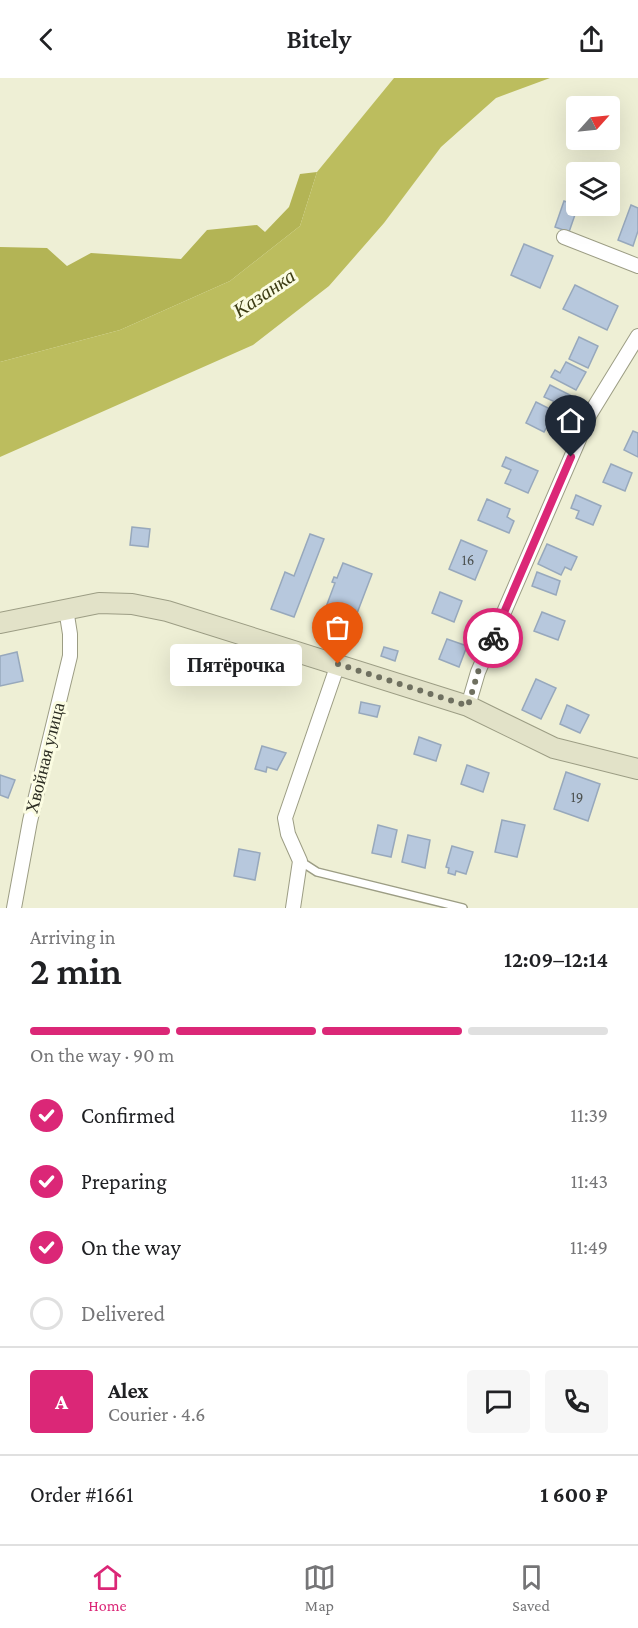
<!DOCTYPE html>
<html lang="en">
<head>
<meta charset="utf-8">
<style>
  :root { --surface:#fff; --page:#f6f6f6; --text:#202124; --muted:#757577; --line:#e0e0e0; --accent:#db2777 }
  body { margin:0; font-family:"Crimson Pro",serif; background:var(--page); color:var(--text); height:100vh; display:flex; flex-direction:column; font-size:22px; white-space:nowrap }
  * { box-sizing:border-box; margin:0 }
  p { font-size:20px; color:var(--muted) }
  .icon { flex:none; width:33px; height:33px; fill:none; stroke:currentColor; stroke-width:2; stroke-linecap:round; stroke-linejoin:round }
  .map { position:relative; height:830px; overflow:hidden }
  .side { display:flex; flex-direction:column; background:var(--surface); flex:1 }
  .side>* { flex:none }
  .needle { width:39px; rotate:63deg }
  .buttons { position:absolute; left:566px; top:18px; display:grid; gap:12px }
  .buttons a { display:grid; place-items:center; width:54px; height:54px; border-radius:6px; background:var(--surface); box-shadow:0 6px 24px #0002; font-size:30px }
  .pin { position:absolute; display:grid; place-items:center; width:51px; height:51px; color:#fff; margin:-62px -26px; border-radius:50% 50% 50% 0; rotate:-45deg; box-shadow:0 0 6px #0007 }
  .pin .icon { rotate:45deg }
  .courier { position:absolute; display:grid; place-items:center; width:60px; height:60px; margin:-30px; border:4px solid #db2777; border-radius:50%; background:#fff; color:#222; box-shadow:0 2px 8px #0007 }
  .bubble { position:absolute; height:42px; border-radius:6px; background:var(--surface); box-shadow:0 6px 24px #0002; font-size:20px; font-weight:600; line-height:42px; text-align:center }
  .head em { font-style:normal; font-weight:600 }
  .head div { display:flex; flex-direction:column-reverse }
  .head { display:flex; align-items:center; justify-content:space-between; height:102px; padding:0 30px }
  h1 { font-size:39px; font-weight:600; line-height:45px }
  .bar { display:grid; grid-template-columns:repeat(4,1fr); gap:9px 6px; align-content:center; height:72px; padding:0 30px }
  .bar i { height:8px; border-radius:4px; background:var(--line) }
  .bar .on { background:var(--accent) }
  .bar p { grid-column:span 4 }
  .line { display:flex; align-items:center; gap:15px; padding:0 30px; border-top:2px solid var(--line) }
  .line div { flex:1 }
  .round { display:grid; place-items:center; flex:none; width:63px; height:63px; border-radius:6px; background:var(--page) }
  ol { padding:0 30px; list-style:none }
  li { display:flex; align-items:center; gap:18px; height:66px }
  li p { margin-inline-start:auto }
  li .icon { padding:6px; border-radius:50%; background:var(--accent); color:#fff; stroke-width:4 }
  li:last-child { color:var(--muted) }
  li i { width:33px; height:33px; border:3px solid var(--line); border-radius:50% }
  header { display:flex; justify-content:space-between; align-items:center; height:78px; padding:0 30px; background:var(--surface); font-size:27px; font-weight:600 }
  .dock { display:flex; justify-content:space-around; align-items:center; height:84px; border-top:2px solid var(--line); background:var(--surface); font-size:16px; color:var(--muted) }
  .dock a { display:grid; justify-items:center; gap:3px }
  .dock .on { color:var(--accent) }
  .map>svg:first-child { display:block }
</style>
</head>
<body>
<header><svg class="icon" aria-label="back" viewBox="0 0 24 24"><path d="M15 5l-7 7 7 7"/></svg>Bitely<svg class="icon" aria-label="share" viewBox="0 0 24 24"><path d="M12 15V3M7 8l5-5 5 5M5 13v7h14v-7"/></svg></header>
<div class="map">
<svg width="638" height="830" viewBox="0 0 638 830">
  <rect width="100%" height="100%" fill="#eeefd5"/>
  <path fill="#b3b455" d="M317,94l-17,54 -70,55 -110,49 -120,32v-115l47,1 20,18 24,-13 90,6 26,-29 50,-5 8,7 24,-25 11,-33z"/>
  <path fill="#bcbd5e" d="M394,0h156l-54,20 -55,49 -57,76 -55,63 -76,59 -253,112v-95l120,-32 110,-49 70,-55 17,-54z"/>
  <g fill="#b7c8dd" stroke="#97a8bc" stroke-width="1.5">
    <path d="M564,123l14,5 -9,26 -14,-5z"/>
    <path d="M631,127l7,3v23l-5,15 -15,-6z"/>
    <path d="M524,166l29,12 -13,32 -29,-13z"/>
    <path d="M575,207l43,21 -11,24 -44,-21z"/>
    <path d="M579,259l19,9 -10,22 -19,-9z"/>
    <path d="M566,284l20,10 -10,18 -25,-13 4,-7 5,3z"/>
    <path d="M550,307l24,12 -6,11 -24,-11z"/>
    <path d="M536,324l28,14 -7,14 -9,-5 -4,7 -18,-9z"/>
    <path d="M633,353l5,2v24l-14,-7z"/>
    <path d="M506,379l32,14 -10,22 -23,-10 6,-13 -9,-4z"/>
    <path d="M611,386l21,9 -7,18 -22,-9z"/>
    <path d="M576,417l25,11 -8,19 -17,-7 3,-7 -8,-3z"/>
    <path d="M487,421l23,10 -3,8 7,4 -5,12 -31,-13z"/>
    <path d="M132,449l18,2 -2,18 -18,-2z"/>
    <path d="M310,456l14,5 -30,78 -23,-8 14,-37 9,4z"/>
    <path d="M461,462l26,11 -12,29 -26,-11z"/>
    <path d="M547,466l30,13 -6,13 -6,-3 -4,8 -23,-11z"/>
    <path d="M343,485l29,11 -21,55 -12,-4 -1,3 -18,-5 15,-40 -3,-1 2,-5 3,1z"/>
    <path d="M537,494l23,9 -4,14 -24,-9z"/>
    <path d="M440,514l22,9 -8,21 -22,-9z"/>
    <path d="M542,534l23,9 -7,19 -24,-9z"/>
    <path d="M447,561l20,7 -8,21 -20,-8z"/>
    <path d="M384,569l14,4 -3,10 -14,-5z"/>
    <path d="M17,574l6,29 -23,5v-30z"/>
    <path d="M536,601l20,9 -15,31 -19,-9z"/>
    <path d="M361,624l19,4 -3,11 -18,-4z"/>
    <path d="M567,627l22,10 -9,18 -20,-9z"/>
    <path d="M419,659l22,8 -5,16 -22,-7z"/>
    <path d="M262,668l24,7 -9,17 -10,-3 -1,5 -11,-3z"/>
    <path d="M467,687l22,8 -6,19 -22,-8z"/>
    <path d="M566,694l34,12 -12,37 -34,-12z"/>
    <path d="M0,697l15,5 -7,18 -8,-3z"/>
    <path d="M502,742l23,5 -8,32 -22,-5z"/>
    <path d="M378,747l19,5 -6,27 -19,-4z"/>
    <path d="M408,757l22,5 -5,28 -23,-6z"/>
    <path d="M452,768l21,6 -7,22 -10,-3 -1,4 -7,-2 1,-5 -3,-1z"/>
    <path d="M239,771l21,4 -5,27 -21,-4z"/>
  </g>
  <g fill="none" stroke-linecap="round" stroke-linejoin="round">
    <g stroke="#9c9d84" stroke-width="10">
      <path id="lane" d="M300,783l17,11 146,36"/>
    </g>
    <g stroke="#9c9d84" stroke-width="16">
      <g id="street">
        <path d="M564,159l74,29"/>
        <path d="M468,628l10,-34 112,-258 48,-78"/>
        <path d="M14,830l16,-87 40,-165v-22l-4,-25"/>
        <path d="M293,830l7,-47 -12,-27 -3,-16 53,-154"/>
      </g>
    </g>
    <g stroke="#9c9d84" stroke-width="22">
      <path id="secondary" d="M0,545l99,-20 33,1 35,7 301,95 86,42 84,21"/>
    </g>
    <use href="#lane" stroke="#fff" stroke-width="7"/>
    <use href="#street" stroke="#fff" stroke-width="14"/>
    <use href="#secondary" stroke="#e2e2c8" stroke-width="20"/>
  </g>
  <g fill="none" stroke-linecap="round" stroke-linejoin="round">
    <path stroke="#6f7060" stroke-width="6" stroke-dasharray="0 10.8" d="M338,586l130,42 10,-34 15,-34"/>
    <path stroke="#db2777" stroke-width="8" d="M493,560l78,-181"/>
  </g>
  <g text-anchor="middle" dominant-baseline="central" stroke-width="6" stroke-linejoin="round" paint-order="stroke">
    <g font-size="15" fill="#4d5250">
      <text x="468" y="482">16</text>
      <text x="577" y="719">19</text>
    </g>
    <g font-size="18" fill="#2a2b21" stroke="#fbfce2">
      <text transform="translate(45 680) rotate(-76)">Хвойная улица</text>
    </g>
    <g font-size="20" font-style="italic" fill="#3c3c13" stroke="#fbfce2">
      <text transform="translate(264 215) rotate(-34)">Казанка</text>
    </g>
  </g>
</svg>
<div class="buttons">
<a><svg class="needle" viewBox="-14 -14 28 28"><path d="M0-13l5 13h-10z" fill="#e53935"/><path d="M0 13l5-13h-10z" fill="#757577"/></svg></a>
<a><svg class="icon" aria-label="layers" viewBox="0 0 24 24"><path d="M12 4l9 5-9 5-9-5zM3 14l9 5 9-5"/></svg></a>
</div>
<div class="pin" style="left:338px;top:586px;background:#ea580c"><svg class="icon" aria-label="bag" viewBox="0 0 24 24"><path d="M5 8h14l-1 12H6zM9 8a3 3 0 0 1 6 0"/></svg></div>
<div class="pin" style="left:571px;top:379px;background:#1f2937"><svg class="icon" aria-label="home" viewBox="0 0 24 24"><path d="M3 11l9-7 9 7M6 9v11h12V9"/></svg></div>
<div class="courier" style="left:493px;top:560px"><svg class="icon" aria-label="bike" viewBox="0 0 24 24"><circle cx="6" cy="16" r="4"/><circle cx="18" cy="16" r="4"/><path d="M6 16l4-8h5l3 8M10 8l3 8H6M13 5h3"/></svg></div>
<div class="bubble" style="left:170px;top:566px;width:132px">Пятёрочка</div>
</div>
<section class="side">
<div class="head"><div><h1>2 min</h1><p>Arriving in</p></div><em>12:09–12:14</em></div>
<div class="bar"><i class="on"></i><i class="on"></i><i class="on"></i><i></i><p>On the way · 90 m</p></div>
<ol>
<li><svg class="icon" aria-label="check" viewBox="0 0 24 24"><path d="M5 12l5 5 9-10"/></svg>Confirmed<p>11:39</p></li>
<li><svg class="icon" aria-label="check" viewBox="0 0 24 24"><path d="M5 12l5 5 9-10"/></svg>Preparing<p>11:43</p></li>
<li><svg class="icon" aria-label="check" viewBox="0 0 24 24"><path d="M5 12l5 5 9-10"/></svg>On the way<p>11:49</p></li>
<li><i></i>Delivered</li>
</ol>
<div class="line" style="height:108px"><b class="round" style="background:var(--accent);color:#fff">A</b><div><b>Alex</b><p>Courier · 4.6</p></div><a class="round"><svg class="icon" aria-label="chat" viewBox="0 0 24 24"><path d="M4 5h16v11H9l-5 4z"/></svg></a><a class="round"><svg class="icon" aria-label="phone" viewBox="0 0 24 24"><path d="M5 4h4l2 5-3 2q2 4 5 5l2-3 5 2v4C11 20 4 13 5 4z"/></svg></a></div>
<div class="line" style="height:78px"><div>Order #1661</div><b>1 600 ₽</b></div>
</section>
<nav class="dock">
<a class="on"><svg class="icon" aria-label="home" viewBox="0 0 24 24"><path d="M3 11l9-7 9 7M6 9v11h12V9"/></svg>Home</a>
<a><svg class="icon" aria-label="map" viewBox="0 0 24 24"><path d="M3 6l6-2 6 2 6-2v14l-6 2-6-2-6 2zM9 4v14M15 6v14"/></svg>Map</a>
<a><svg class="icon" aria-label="saved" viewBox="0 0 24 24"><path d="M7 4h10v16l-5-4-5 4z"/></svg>Saved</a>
</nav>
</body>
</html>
